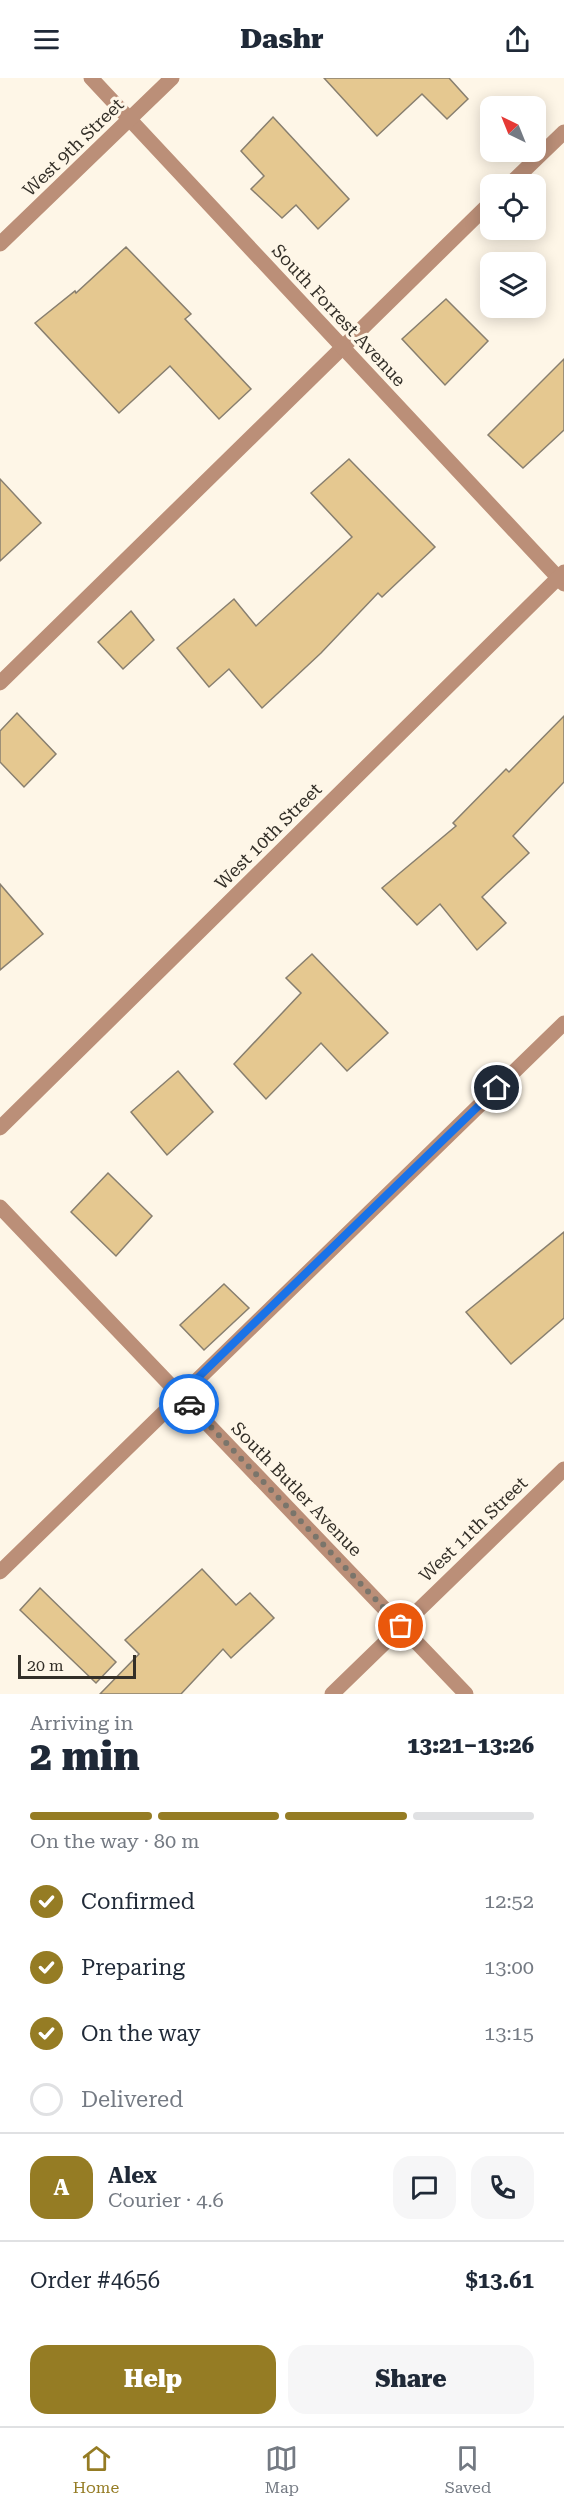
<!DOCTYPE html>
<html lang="en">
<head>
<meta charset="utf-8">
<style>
  :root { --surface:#fff; --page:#f6f6f7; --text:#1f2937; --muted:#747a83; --line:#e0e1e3; --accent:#957c24 }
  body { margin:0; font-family:"Roboto Serif",serif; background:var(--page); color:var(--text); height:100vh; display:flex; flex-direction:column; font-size:22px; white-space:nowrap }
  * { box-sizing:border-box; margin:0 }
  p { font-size:20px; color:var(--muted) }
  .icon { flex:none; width:33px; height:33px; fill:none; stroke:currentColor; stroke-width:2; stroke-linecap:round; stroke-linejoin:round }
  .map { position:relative; height:1616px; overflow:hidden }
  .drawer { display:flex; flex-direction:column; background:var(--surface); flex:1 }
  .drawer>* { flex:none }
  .needle { width:39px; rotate:317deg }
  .tools { position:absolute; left:480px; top:18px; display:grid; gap:12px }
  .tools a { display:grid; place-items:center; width:66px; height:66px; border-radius:12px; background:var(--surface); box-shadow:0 3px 15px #0003; font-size:30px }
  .scale { position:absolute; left:18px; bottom:15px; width:118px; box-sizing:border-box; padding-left:6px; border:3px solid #332f28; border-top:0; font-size:16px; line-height:21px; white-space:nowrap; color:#332f28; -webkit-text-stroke:4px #fef6e7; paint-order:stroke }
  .pin { position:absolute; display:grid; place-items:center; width:51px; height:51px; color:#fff; margin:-26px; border:3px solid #fff; border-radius:50%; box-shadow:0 2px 6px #0007 }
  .courier { position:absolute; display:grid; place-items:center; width:60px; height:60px; margin:-30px; border:4px solid #1a73e8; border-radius:50%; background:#fff; color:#222; box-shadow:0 2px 8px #0007 }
  .head em { font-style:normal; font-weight:800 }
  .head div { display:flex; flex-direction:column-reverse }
  .head { display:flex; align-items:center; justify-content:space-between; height:102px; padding:0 30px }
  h1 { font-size:39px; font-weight:800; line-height:45px }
  .bar { display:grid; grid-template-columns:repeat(4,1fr); gap:9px 6px; align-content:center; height:72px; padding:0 30px }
  .bar i { height:8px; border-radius:4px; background:var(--line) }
  .bar .active { background:var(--accent) }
  .bar p { grid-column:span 4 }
  .line { display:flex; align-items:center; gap:15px; padding:0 30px; border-top:2px solid var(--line) }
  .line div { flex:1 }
  .round { display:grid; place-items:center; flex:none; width:63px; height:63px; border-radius:18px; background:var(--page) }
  ol { padding:0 30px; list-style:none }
  li { display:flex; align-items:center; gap:18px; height:66px }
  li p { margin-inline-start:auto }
  li .icon { padding:6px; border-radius:50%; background:var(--accent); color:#fff; stroke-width:4 }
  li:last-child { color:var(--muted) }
  li i { width:33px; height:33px; border:3px solid var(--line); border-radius:50% }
  .action { display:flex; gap:12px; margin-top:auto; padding:12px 30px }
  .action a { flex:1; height:69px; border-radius:18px; background:var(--accent); color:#fff; font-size:24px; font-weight:800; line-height:69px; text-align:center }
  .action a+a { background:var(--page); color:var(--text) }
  header { display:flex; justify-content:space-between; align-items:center; height:78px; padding:0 30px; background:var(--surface); font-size:27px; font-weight:800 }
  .tabs { display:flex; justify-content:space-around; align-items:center; height:84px; border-top:2px solid var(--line); background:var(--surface); font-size:16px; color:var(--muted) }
  .tabs a { display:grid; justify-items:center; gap:3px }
  .tabs .active { color:var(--accent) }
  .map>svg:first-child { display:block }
</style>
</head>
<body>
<header><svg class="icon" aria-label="menu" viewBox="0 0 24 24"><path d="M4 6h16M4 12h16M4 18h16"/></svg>Dashr<svg class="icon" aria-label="share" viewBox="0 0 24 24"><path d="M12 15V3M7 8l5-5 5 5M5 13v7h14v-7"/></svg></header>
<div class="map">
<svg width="564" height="1616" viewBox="0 0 564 1616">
  <rect width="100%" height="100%" fill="#fef6e7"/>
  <g fill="#e5c890" stroke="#887f6f" stroke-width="1.5">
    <path d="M324,0h125l19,21 -21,20 -25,-25 -45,42z"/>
    <path d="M273,39l76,82 -31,30 -22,-24 -14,13 -31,-29 13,-13 -23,-25z"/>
    <path d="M126,169l65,67 -6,5 66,70 -32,30 -49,-53 -51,47 -84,-90 40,-32 1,2z"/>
    <path d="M446,221l42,42 -43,44 -43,-46z"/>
    <path d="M564,281v71l-41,38 -35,-33z"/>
    <path d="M349,381l86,88 -53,50 -4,-4 -57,60 -59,55 -33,-39 -20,18 -32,-39 57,-49 22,27 96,-89 -41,-44z"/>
    <path d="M0,401l41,44 -41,38z"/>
    <path d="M131,533l23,29 -31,29 -25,-27z"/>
    <path d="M17,635l39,41 -32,33 -24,-25v-31z"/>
    <path d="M564,638v66l-51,54 16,17 -47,44 24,26 -29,27 -37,-46 -23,21 -35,-37 74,-62 -3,-3 53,-54 3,3z"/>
    <path d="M0,806l43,50 -43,36z"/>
    <path d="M312,876l76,79 -41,38 -26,-28 -55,56 -32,-35 67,-71 -15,-15z"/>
    <path d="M178,993l35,41 -46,43 -36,-43z"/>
    <path d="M108,1095l44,43 -36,40 -45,-44z"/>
    <path d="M564,1154v86l-53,46 -45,-52z"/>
    <path d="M224,1206l25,24 -45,42 -24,-25z"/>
    <path d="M202,1491l34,36 14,-12 24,25 -43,40 -8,-9 -42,45h-81l39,-40 -14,-14z"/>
    <path d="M40,1510l76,74 -20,21 -76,-73z"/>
  </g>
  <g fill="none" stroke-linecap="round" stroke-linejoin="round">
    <g stroke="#bb8f78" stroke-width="15">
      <path d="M510,106l54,-52"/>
      <path d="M0,605l490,-480"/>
      <path d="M0,1494l564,-549"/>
    </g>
    <g stroke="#bb8f78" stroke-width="15">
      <path d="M91,0l473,506"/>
      <path d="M0,166l172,-166"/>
      <path d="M0,1050l564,-556"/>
      <path d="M0,1129l466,487"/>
      <path d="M332,1616l232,-225"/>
    </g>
  </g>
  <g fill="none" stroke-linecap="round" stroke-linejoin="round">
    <path stroke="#7a756b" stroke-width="6" stroke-dasharray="0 10.8" d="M189,1326l212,222"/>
    <path stroke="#1a73e8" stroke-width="8" d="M189,1326l-9,-9 317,-307"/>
  </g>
  <g text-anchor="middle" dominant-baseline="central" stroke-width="6" stroke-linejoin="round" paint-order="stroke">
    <g font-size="18" fill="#332f28" stroke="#fef6e7">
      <text transform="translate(73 69) rotate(-44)">West 9th Street</text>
      <text transform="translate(339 237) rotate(47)">South Forrest Avenue</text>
      <text transform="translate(268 758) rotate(-45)">West 10th Street</text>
      <text transform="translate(297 1411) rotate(46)">South Butler Avenue</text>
      <text transform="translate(473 1451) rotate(-44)">West 11th Street</text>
    </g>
  </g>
</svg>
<div class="tools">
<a><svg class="needle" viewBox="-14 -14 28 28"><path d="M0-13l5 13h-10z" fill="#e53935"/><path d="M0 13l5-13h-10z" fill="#747a83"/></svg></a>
<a><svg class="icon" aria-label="locate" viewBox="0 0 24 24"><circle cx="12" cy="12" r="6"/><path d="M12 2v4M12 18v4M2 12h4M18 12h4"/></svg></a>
<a><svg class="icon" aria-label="layers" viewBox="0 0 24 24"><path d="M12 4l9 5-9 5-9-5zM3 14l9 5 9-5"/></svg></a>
</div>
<div class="scale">20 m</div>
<div class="pin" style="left:401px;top:1548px;background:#ea580c"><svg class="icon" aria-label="bag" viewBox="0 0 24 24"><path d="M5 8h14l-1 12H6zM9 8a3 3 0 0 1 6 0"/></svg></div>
<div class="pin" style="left:497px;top:1010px;background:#1f2937"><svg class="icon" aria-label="home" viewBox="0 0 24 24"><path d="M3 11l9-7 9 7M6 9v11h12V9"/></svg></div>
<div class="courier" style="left:189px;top:1326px"><svg class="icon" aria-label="car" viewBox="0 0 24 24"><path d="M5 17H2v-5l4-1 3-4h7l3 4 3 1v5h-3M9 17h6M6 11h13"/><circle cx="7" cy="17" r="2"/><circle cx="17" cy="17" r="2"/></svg></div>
</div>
<section class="drawer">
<div class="head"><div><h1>2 min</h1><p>Arriving in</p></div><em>13:21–13:26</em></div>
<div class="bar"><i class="active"></i><i class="active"></i><i class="active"></i><i></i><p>On the way · 80 m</p></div>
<ol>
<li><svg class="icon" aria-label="check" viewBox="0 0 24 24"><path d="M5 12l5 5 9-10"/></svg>Confirmed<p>12:52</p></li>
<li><svg class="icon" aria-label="check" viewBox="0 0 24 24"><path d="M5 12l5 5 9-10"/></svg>Preparing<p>13:00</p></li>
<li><svg class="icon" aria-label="check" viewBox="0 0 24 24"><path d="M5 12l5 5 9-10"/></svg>On the way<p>13:15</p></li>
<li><i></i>Delivered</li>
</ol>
<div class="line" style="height:108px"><b class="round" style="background:var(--accent);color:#fff">A</b><div><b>Alex</b><p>Courier · 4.6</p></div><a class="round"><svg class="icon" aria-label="chat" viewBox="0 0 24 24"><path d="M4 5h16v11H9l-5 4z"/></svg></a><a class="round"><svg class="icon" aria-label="phone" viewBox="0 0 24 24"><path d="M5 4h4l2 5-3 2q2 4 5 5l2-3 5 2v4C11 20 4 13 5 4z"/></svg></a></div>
<div class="line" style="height:78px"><div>Order #4656</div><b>$13.61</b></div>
<div class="action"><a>Help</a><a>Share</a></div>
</section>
<nav class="tabs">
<a class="active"><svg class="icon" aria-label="home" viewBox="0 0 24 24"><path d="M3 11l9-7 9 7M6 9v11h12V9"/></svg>Home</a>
<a><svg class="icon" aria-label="map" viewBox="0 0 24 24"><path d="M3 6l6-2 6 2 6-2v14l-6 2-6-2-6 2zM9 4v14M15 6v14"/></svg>Map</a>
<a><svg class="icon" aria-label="saved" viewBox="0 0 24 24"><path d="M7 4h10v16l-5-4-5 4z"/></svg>Saved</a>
</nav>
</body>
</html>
